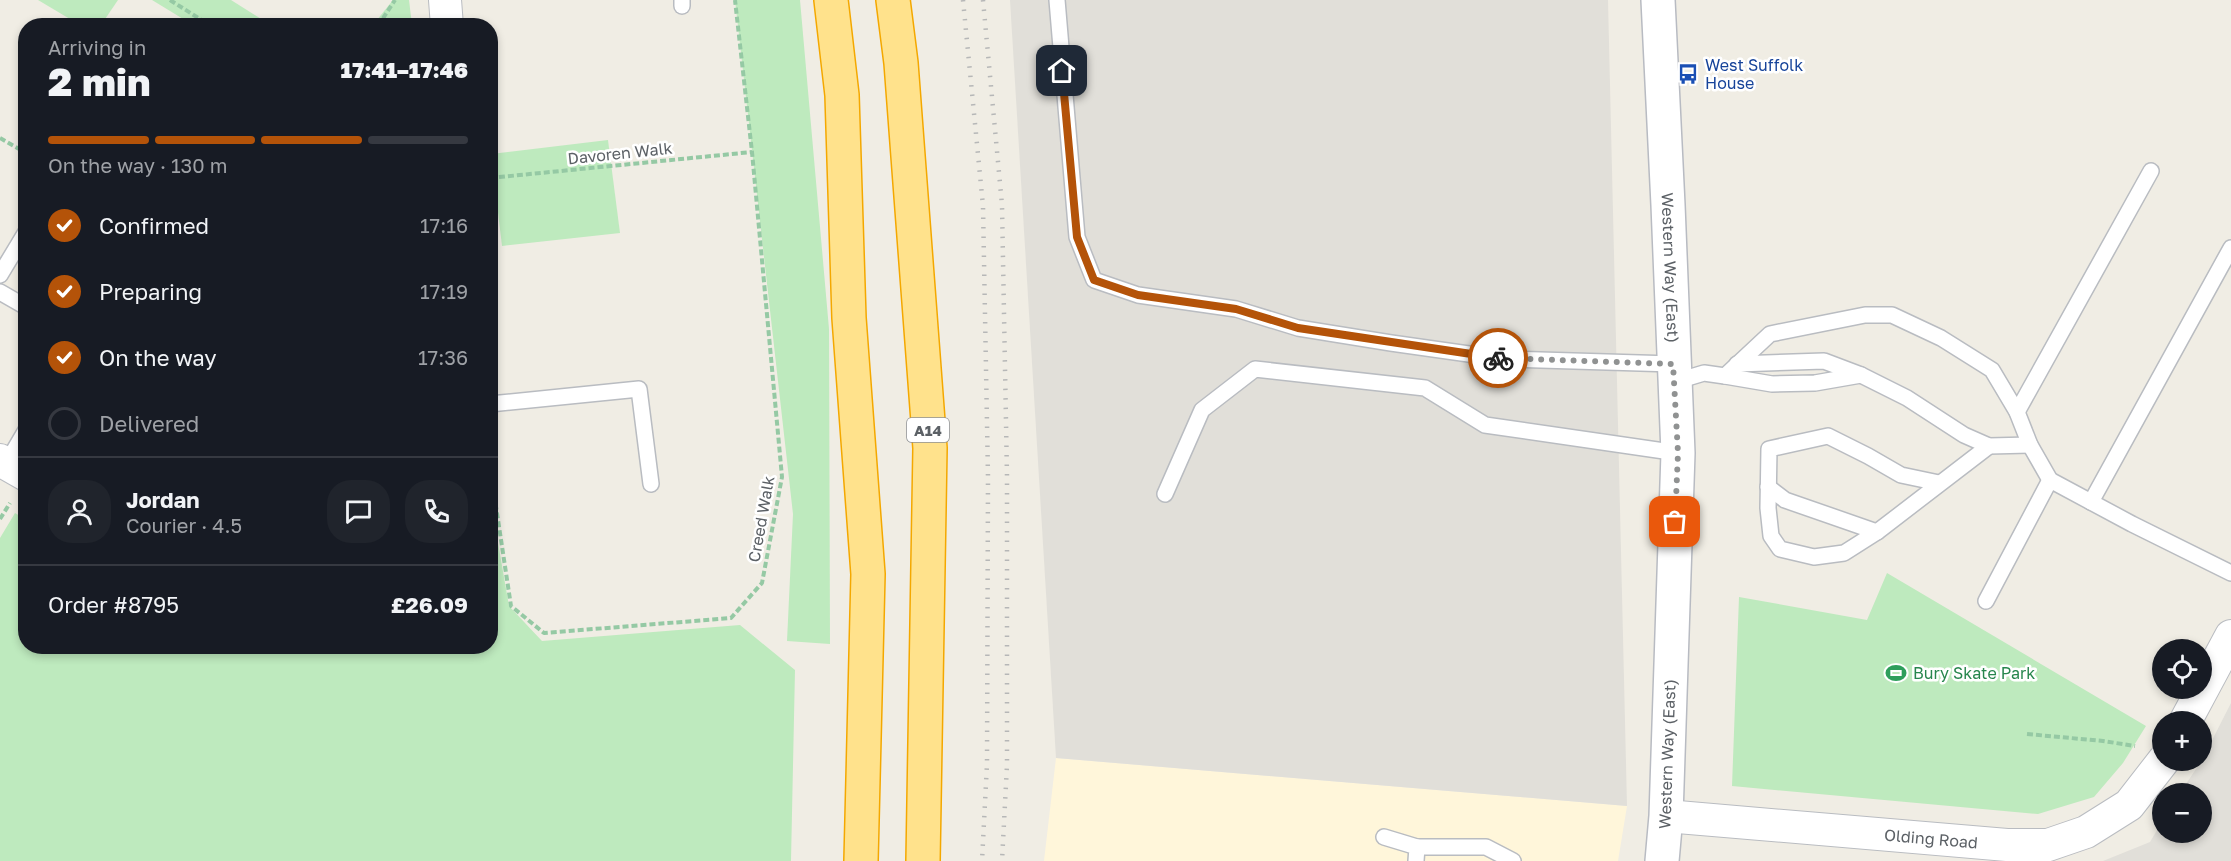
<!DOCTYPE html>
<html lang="en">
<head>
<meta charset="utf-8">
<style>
  :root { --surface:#171b24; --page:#20242c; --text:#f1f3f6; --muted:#9ea1a6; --line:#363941; --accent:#b45309 }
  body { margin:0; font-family:"Golos Text",sans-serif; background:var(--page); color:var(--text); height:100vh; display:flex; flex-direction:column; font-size:22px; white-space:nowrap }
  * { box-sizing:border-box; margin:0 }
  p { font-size:20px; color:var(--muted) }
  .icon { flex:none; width:33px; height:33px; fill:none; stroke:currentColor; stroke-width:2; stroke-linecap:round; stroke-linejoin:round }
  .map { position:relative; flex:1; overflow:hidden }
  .side { position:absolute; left:18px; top:18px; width:480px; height:636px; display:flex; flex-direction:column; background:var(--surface); border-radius:24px; box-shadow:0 3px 9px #0003 }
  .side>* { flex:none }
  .fabs { position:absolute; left:2152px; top:639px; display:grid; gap:12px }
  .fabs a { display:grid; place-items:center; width:60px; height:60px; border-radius:50%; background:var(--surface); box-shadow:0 3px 9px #0003; font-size:30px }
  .pin { position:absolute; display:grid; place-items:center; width:51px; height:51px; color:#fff; margin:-26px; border-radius:12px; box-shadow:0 3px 9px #0006 }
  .courier { position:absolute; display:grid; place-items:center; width:60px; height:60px; margin:-30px; border:4px solid #b45309; border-radius:50%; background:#fff; color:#222; box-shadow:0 2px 8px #0007 }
  .overview em { font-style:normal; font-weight:800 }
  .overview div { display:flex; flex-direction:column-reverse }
  .overview { display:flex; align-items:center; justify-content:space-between; height:102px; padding:0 30px }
  h1 { font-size:39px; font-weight:800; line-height:45px }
  .bar { display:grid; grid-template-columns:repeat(4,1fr); gap:9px 6px; align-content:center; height:72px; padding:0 30px }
  .bar i { height:8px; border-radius:4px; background:var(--line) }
  .bar .on { background:var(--accent) }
  .bar p { grid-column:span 4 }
  .line { display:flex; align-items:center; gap:15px; padding:0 30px; border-top:2px solid var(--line) }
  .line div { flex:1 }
  .round { display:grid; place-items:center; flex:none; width:63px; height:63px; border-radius:24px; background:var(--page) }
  ol { padding:0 30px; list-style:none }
  li { display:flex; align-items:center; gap:18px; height:66px }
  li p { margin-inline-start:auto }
  li .icon { padding:6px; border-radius:50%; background:var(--accent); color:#fff; stroke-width:4 }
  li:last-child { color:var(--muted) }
  li i { width:33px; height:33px; border:3px solid var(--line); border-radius:50% }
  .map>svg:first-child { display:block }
</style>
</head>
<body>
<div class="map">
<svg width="2231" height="861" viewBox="0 0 2231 861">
  <rect width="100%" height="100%" fill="#f0ede4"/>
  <path fill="#fff6da" d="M1056,758l571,48 -9,55h-574z"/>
  <g fill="#e1dfd9">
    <path d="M1010,0h598l19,806 -571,-48z"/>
    <path d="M2231,703v158h-128l47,-19 13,-22v12h39v-38l-22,-1 22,-33z"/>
  </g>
  <g fill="#beeabe">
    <path d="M38,0h80l-17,25h-21z"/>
    <path d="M152,0h79l40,25h-78z"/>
    <path d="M393,0h16l3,25h-39z"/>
    <path d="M735,0h65l29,329 1,315 -43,-3 6,-127z"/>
    <path d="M608,140l12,93 -118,13 -11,-92z"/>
    <path d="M15,513l10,6 1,127h464l1,-133 2,1 16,92 33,35 198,-16 55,45 -4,191h-791v-323z"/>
    <path d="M1887,573l259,153 -23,37 -29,34 -56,17 -306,-28 7,-189 128,23z"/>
  </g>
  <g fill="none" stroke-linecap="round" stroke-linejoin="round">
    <g stroke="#b9bcc1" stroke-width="18">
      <g id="lane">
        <path d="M682,0v6"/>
        <path d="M1057,0l20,237 17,43 44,15 98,14 62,19 93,15 113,16 169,5"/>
        <path d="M0,275l26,-43"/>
        <path d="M0,292l26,15"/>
        <path d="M1737,364l87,-3 37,14 46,23 57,37 25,11 41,-1"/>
        <path d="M1725,376l47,8 43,-1 46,-8"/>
        <path d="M1674,382l30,-9 21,3 45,-42 95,-19h27l49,23 51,32 25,42 13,33 20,35 82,44 99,49"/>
        <path d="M490,404l149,-15 12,95"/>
        <path d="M2017,412l134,-241"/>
        <path d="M6,464l20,-34"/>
        <path d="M1939,483l-38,-8 -33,-19 -40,-20 -59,13 -1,59 3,28 9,13 34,8 30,-4 33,-21 112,-86"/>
        <path d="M1768,487l17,13 92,32"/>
        <path d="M1165,494l37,-84 53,-41 170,19 60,37 193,28"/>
        <path d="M2091,502l140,-254"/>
        <path d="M1986,601l64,-121"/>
        <path d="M1384,837l33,10 -1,14"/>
        <path d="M1417,847h69l27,14"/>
      </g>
    </g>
    <g stroke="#b9bcc1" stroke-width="34">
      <g id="street">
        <path d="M445,0l2,26"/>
        <path d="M0,460l26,15"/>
        <path d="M2185,722l46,-86"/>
        <path id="s1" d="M1666,816l341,29h41l38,-13 43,-27 35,-45"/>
      </g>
    </g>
    <g stroke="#b8bbc2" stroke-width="36">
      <g id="secondary">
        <path id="s2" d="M1658,0l10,205 10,248 -12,363 -4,45"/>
      </g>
    </g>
    <g stroke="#f4a800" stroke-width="36">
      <g id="highway">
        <path d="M831,0l11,95 7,223 19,256 -7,287"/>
        <path d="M893,0l8,63 29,385 -7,413"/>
      </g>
    </g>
    <g stroke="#95c9a4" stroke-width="4" stroke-dasharray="6 3" stroke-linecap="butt">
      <path d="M170,0l41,26"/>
      <path d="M378,26l17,-26"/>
      <path d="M0,138l26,15"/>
      <path d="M490,178l262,-26"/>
      <path d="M490,498l5,2 16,106 33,27 187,-15 31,-35 20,-106 -30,-325 -17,-152"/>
      <path d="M0,519l10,-16"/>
      <path d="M2027,734l76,7 32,5"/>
    </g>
    <use href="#lane" stroke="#fff" stroke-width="15"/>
    <use href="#street" stroke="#fff" stroke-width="32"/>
    <use href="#secondary" stroke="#fff" stroke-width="33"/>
    <use href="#highway" stroke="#ffe28c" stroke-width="33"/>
    <g stroke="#b6b7b7" stroke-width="4.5" stroke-dasharray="1.5 8" stroke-linecap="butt">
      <path d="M963,0l20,206 5,271 -1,287 -5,97"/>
      <path d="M983,0l19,205 5,271v289l-5,96"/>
    </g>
  </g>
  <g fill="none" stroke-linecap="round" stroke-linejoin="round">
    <path stroke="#909292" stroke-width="6" stroke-dasharray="0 10.8" d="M1498,358l175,6 5,89 -3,69"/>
    <path stroke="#b45309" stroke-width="8" d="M1062,71l15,166 17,43 44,15 98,14 62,19 200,30"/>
  </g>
  <defs>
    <g id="bus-bare" transform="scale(1.62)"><path d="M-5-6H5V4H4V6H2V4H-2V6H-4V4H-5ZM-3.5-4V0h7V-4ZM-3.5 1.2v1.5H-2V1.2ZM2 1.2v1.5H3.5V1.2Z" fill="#1a4fb4" stroke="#fff" stroke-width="2.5" paint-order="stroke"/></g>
    <g id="stadium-bare" transform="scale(1.62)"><path d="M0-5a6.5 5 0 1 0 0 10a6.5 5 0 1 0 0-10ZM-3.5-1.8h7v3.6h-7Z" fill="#2e9e5b" stroke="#fff" stroke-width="2.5" paint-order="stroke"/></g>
  </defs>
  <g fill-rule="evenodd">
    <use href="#bus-bare" x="1688" y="74"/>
    <use href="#stadium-bare" x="1896" y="673"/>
  </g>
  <g text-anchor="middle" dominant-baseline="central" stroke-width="5" stroke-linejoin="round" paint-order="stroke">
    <rect fill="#fff" stroke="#8d9094" stroke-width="1.5" x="907" y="418" width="42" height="24" rx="4.5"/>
    <g font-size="15" font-weight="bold" fill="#5c6166">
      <text x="928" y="430">A14</text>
    </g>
    <g font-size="16" fill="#164399" stroke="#fff" text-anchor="start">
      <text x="1705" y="65">West Suffolk<tspan x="1705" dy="18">House</tspan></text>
    </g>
    <g font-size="16" fill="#5c6166" stroke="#fff">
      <text transform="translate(620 153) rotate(-6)">Davoren Walk</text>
      <text stroke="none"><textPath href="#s2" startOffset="268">Western Way (East)</textPath></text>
      <text transform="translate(761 519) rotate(-80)">Creed Walk</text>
      <text transform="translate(1667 754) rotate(-88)">Western Way (East)</text>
      <text stroke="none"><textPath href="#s1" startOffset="266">Olding Road</textPath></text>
    </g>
    <g font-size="16" fill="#27864d" stroke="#fff" text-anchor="start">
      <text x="1913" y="673">Bury Skate Park</text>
    </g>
  </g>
</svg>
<div class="fabs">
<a><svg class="icon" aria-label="locate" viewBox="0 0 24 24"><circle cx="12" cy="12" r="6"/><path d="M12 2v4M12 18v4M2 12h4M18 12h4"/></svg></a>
<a>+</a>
<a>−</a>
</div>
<div class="pin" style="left:1675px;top:522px;background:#ea580c"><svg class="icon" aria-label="bag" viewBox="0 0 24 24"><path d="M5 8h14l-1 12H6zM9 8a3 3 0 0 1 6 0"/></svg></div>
<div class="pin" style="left:1062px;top:71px;background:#1f2937"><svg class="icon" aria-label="home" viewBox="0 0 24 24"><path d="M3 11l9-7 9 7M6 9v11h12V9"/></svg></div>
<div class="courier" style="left:1498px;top:358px"><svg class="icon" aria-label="bike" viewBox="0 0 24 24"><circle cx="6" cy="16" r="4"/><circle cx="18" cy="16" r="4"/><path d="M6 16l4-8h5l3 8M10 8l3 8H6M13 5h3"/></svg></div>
<section class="side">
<div class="overview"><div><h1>2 min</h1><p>Arriving in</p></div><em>17:41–17:46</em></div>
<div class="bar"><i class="on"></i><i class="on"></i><i class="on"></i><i></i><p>On the way · 130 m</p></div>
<ol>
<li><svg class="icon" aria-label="check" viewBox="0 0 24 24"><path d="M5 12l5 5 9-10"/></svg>Confirmed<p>17:16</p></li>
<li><svg class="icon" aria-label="check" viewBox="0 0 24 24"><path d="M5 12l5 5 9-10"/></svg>Preparing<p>17:19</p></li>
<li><svg class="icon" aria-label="check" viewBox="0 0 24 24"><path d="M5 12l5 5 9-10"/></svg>On the way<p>17:36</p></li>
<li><i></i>Delivered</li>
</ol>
<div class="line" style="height:108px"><a class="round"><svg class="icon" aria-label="person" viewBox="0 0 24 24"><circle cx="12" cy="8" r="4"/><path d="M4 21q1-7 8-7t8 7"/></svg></a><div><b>Jordan</b><p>Courier · 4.5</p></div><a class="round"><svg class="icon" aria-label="chat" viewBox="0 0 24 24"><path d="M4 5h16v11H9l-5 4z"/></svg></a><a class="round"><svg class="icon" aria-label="phone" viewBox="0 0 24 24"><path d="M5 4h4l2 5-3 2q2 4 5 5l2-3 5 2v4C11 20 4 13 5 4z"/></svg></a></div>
<div class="line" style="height:78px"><div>Order #8795</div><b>£26.09</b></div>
</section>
</div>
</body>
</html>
